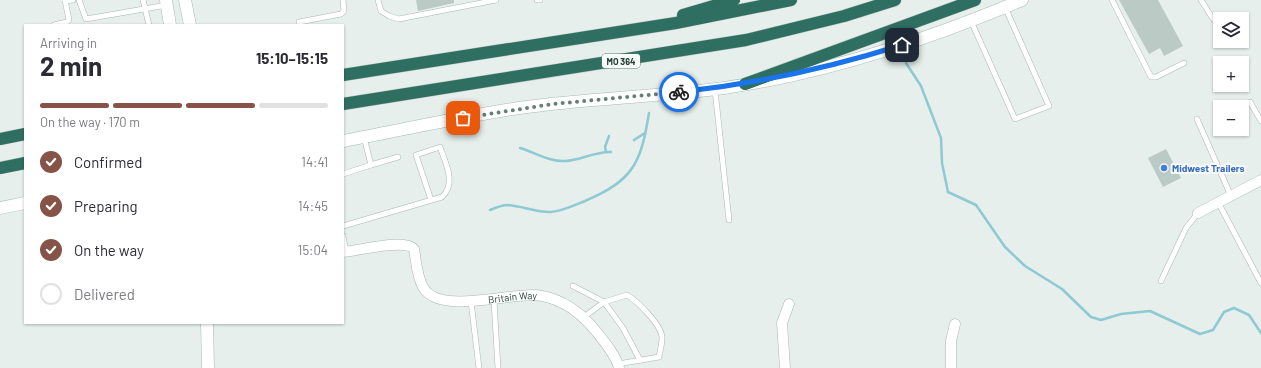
<!DOCTYPE html>
<html lang="en">
<head>
<meta charset="utf-8">
<style>
  :root { --surface:#fff; --page:#f7f7f7; --text:#2b2b33; --muted:#7c7c81; --line:#e1e1e2; --accent:#855347 }
  body { margin:0; font-family:Barlow,sans-serif; background:var(--page); color:var(--text); height:100vh; display:flex; flex-direction:column; font-size:15px; white-space:nowrap }
  * { box-sizing:border-box; margin:0 }
  p { font-size:13px; color:var(--muted) }
  .icon { flex:none; width:22px; height:22px; fill:none; stroke:currentColor; stroke-width:2; stroke-linecap:round; stroke-linejoin:round }
  .map { position:relative; flex:1; overflow:hidden }
  .drawer { position:absolute; left:24px; top:24px; width:320px; height:300px; display:flex; flex-direction:column; background:var(--surface); border-radius:0px; box-shadow:0 1px 3px #0004 }
  .drawer>* { flex:none }
  .fabs { position:absolute; left:1213px; top:12px; display:grid; gap:8px }
  .fabs a { display:grid; place-items:center; width:36px; height:36px; border-radius:0px; background:var(--surface); box-shadow:0 1px 3px #0004; font-size:20px }
  .pin { position:absolute; display:grid; place-items:center; width:34px; height:34px; color:#fff; margin:-17px; border-radius:8px; box-shadow:0 2px 6px #0006 }
  .courier { position:absolute; display:grid; place-items:center; width:40px; height:40px; margin:-20px; border:3px solid #1a73e8; border-radius:50%; background:#fff; color:#222; box-shadow:0 1px 5px #0007 }
  .overview em { font-style:normal; font-weight:700 }
  .overview div { display:flex; flex-direction:column-reverse }
  .overview { display:flex; align-items:center; justify-content:space-between; height:68px; padding:0 16px }
  h1 { font-size:26px; font-weight:700; line-height:30px }
  .bar { display:grid; grid-template-columns:repeat(4,1fr); gap:6px 4px; align-content:center; height:48px; padding:0 16px }
  .bar i { height:5px; border-radius:3px; background:var(--line) }
  .bar .selected { background:var(--accent) }
  .bar p { grid-column:span 4 }
  ol { padding:0 16px; list-style:none }
  li { display:flex; align-items:center; gap:12px; height:44px }
  li p { margin-inline-start:auto }
  li .icon { padding:4px; border-radius:50%; background:var(--accent); color:#fff; stroke-width:4 }
  li:last-child { color:var(--muted) }
  li i { width:22px; height:22px; border:2px solid var(--line); border-radius:50% }
  .map>svg:first-child { display:block }
</style>
</head>
<body>
<div class="map">
<svg width="1261" height="368" viewBox="0 0 1261 368">
  <rect width="100%" height="100%" fill="#e6efeb"/>
  <g fill="none" stroke-linecap="round" stroke-linejoin="round">
    <g stroke="#8ec9d4" stroke-width="2.5">
      <path d="M906,63l15,23 20,52 1,25 6,29 28,13 29,42 20,19 37,23 29,28 10,3 20,-6 29,-3 50,23 13,-4 11,-18 10,-4 15,7 12,18"/>
      <path d="M634,140l11,-7"/>
      <path d="M520,148c14,4 30,14 45,13 15,0 30,-10 46,-9"/>
      <path d="M606,152l-1,-5 4,-11"/>
      <path d="M490,210c5,-2 12,-5 17,-5 15,1 28,7 43,7 11,0 25,-7 35,-11 48,-20 56,-38 64,-88"/>
    </g>
  </g>
  <g fill="#bbcac4">
    <path d="M416,0h38v3l-36,8z"/>
    <path d="M1119,0h39l25,46 -19,10 -4,-8 -11,6z"/>
    <path d="M1166,149l15,29 -18,9 -15,-29z"/>
  </g>
  <g fill="none" stroke-linecap="round" stroke-linejoin="round">
    <g stroke="#a8b8b2" stroke-width="6">
      <g id="service">
        <path d="M79,0l7,19 81,-14"/>
        <path d="M143,0l6,25"/>
        <path d="M378,0l3,11 8,5 10,3 97,-19"/>
        <path d="M537,0h3"/>
        <path d="M1112,0l39,77h5l28,-14"/>
        <path d="M1201,0l12,19"/>
        <path d="M65,1l8,-1"/>
        <path d="M971,21l44,98 34,-13 -44,-99"/>
        <path d="M299,22l42,-8 3,-3 -1,-11"/>
        <path d="M54,25l13,-3 2,-2 -4,-20"/>
        <path d="M715,90l14,130"/>
        <path d="M1250,102l11,19"/>
        <path d="M1197,119l34,77"/>
        <path d="M371,165l27,-8"/>
        <path d="M343,174l28,-9 -7,-28"/>
        <path d="M1218,202l43,81"/>
        <path d="M343,226l99,-29c15,-14 3,-35 -2,-50l-24,8 15,45"/>
        <path d="M343,236l3,16"/>
        <path d="M1161,281l25,-53 12,-15"/>
        <path d="M573,286l31,16 19,26 17,32"/>
        <path d="M494,300l4,68"/>
        <path d="M471,301l8,67"/>
        <path d="M584,317l20,-15 23,-7c10,6 35,30 35,43 0,6 -2,13 -3,19l-41,7"/>
      </g>
    </g>
    <g stroke="#a8b8b2" stroke-width="11">
      <g id="minor">
        <path d="M1198,213l63,-33"/>
        <path id="s1" d="M343,252c16,-1 61,-14 71,-3 2,11 3,28 9,38 16,30 93,3 119,9 22,4 39,17 53,34 8,10 21,25 24,38"/>
        <path d="M785,368l-3,-45 7,-19"/>
        <path d="M951,368v-27l4,-17"/>
      </g>
    </g>
    <g stroke="#a4bbb3" stroke-width="13">
      <g id="secondary">
        <path d="M166,0l4,25"/>
        <path d="M185,0l5,25"/>
        <path d="M343,141c58,-11 117,-24 176,-33 68,-10 137,-11 205,-20 103,-15 203,-48 298,-88"/>
        <path d="M0,208l25,-5"/>
        <path d="M207,323l1,45"/>
      </g>
    </g>
    <g stroke="#c2cac8" stroke-width="13">
      <g id="motorway">
        <path d="M683,15l51,-15"/>
        <path d="M343,75l333,-52 115,-23"/>
        <path d="M745,84l230,-84"/>
        <path d="M343,104l403,-64 98,-24 51,-16"/>
        <path d="M0,139l25,-5"/>
        <path d="M0,168l25,-5"/>
      </g>
    </g>
    <use href="#service" stroke="#fff" stroke-width="5"/>
    <use href="#minor" stroke="#fff" stroke-width="10"/>
    <use href="#secondary" stroke="#fff" stroke-width="12"/>
    <use href="#motorway" stroke="#2f6f62" stroke-width="12"/>
  </g>
  <g fill="none" stroke-linecap="round" stroke-linejoin="round">
    <path stroke="#687f78" stroke-width="4" stroke-dasharray="0 7.2" d="M463,118l90,-14 126,-12"/>
    <path stroke="#1a73e8" stroke-width="5" d="M679,92c76,-8 150,-24 223,-47"/>
  </g>
  <circle fill="#3f7fe0" stroke="#f7fbf9" stroke-width="1.5" cx="1164" cy="168" r="4"/>
  <g text-anchor="middle" dominant-baseline="central" stroke-width="4" stroke-linejoin="round" paint-order="stroke">
    <rect fill="#f7fbf9" stroke="#637a73" stroke-width="1" x="602" y="54" width="38" height="14" rx="3"/>
    <g font-size="9" font-weight="bold" fill="#24423a">
      <text x="621" y="61">MO 364</text>
    </g>
    <g font-size="10" font-weight="bold" fill="#366cbe" stroke="#f7fbf9" text-anchor="start">
      <text x="1172" y="168">Midwest Trailers</text>
    </g>
    <g font-size="10" fill="#24423a" stroke="#f7fbf9">
      <text stroke="none"><textPath href="#s1" startOffset="206">Britain Way</textPath></text>
    </g>
  </g>
</svg>
<div class="fabs">
<a><svg class="icon" aria-label="layers" viewBox="0 0 24 24"><path d="M12 4l9 5-9 5-9-5zM3 14l9 5 9-5"/></svg></a>
<a>+</a>
<a>−</a>
</div>
<div class="pin" style="left:463px;top:118px;background:#ea580c"><svg class="icon" aria-label="bag" viewBox="0 0 24 24"><path d="M5 8h14l-1 12H6zM9 8a3 3 0 0 1 6 0"/></svg></div>
<div class="pin" style="left:902px;top:45px;background:#1f2937"><svg class="icon" aria-label="home" viewBox="0 0 24 24"><path d="M3 11l9-7 9 7M6 9v11h12V9"/></svg></div>
<div class="courier" style="left:679px;top:92px"><svg class="icon" aria-label="bike" viewBox="0 0 24 24"><circle cx="6" cy="16" r="4"/><circle cx="18" cy="16" r="4"/><path d="M6 16l4-8h5l3 8M10 8l3 8H6M13 5h3"/></svg></div>
<section class="drawer">
<div class="overview"><div><h1>2 min</h1><p>Arriving in</p></div><em>15:10–15:15</em></div>
<div class="bar"><i class="selected"></i><i class="selected"></i><i class="selected"></i><i></i><p>On the way · 170 m</p></div>
<ol>
<li><svg class="icon" aria-label="check" viewBox="0 0 24 24"><path d="M5 12l5 5 9-10"/></svg>Confirmed<p>14:41</p></li>
<li><svg class="icon" aria-label="check" viewBox="0 0 24 24"><path d="M5 12l5 5 9-10"/></svg>Preparing<p>14:45</p></li>
<li><svg class="icon" aria-label="check" viewBox="0 0 24 24"><path d="M5 12l5 5 9-10"/></svg>On the way<p>15:04</p></li>
<li><i></i>Delivered</li>
</ol>
</section>
</div>
</body>
</html>
